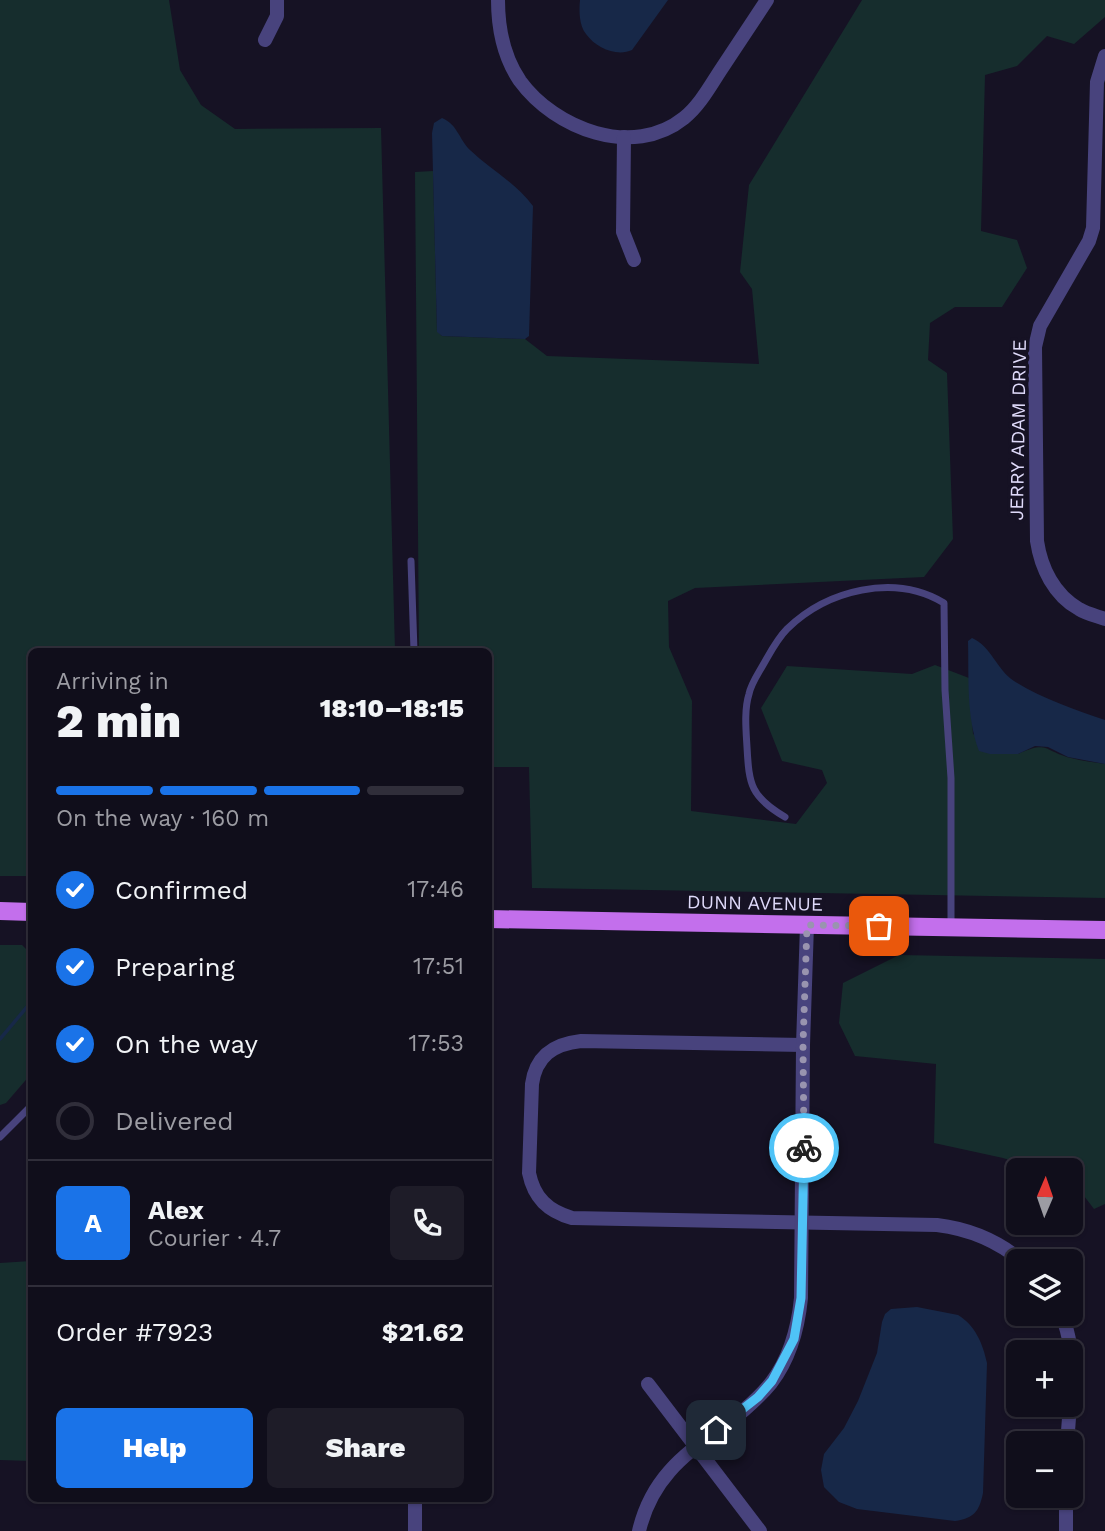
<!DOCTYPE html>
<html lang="en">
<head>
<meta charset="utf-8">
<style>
  :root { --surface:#100e1b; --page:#1e1c28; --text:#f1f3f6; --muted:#9c9ca3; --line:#302e3a; --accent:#1a73e8 }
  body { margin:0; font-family:"Work Sans",sans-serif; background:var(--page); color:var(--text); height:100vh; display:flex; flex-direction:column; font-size:26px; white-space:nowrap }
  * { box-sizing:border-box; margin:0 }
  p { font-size:23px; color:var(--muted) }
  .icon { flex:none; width:38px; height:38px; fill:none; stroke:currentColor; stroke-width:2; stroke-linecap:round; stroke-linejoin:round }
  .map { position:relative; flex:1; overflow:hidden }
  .sheet { position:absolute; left:28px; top:648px; width:464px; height:854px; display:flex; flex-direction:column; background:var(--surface); border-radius:10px; box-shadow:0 2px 5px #0004,0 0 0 2px var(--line) }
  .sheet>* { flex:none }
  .needle { width:46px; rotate:2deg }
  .fabs { position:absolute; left:1006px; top:1158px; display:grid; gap:14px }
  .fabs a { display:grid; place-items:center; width:77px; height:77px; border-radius:10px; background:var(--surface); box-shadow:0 2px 5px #0004,0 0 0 2px var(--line); font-size:35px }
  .pin { position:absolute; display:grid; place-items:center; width:60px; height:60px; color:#fff; margin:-30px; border-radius:14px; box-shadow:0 4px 10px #0006 }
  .courier { position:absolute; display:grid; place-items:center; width:70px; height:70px; margin:-35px; border:5px solid #4fc3f7; border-radius:50%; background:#fff; color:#222; box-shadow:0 2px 9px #0007 }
  .headline em { font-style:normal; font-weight:800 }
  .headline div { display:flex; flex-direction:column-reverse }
  .headline { display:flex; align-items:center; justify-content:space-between; height:119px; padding:0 28px }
  h1 { font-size:46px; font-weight:800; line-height:52px }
  .bar { display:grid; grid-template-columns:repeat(4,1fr); gap:10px 7px; align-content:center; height:84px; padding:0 28px }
  .bar i { height:9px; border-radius:5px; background:var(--line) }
  .bar .selected { background:var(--accent) }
  .bar p { grid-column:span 4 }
  .line { display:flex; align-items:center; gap:18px; padding:0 28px; border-top:2px solid var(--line) }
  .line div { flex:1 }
  .round { display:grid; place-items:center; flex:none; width:74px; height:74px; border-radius:10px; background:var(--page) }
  ol { padding:0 28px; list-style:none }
  li { display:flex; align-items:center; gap:21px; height:77px }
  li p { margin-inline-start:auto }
  li .icon { padding:7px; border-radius:50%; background:var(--accent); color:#fff; stroke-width:4 }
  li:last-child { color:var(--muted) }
  li i { width:38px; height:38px; border:4px solid var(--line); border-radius:50% }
  .cta { display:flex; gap:14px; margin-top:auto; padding:14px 28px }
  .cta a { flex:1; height:80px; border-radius:10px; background:var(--accent); color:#fff; font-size:28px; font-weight:800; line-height:80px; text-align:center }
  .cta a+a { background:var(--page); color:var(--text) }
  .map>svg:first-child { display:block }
</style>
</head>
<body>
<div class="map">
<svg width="1105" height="1531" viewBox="0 0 1105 1531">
  <rect width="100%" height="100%" fill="#161224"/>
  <g fill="#162d2d">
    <path d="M0,0h169l11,70 21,35 34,24 146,-1 14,523h-363l-1,225h-31z"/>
    <path d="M862,0h243v17l-31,27 -27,-8 -30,30 -32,9 -4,156 36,9 10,28 -25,39h-47l-25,16 -2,37 19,13 6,166 -29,38 -229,11 -27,13 1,46 23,54 -1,110 105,13 31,-41 -5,-13 -40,-9 -21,-53 26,-42 125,8 23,-9 34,13 4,56 45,20c31,-14 25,-3 53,4 11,3 23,4 34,6v134l-573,-10 -3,-121h-41v-116h-69l-4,-479 18,-1 4,160 5,5 83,3 22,17 212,8 -7,-75 -12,-17 9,-87z"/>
    <path d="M0,945h22l10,10 -1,119 -25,29 -6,2z"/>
    <path d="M899,955l206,4v245l-11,5 -23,-30v-8h-26l-42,-13 -69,-15 2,-79 -81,-8 -16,-33 4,-40z"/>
    <path d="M31,1261v200l-31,-1v-197z"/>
  </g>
  <g fill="#172848">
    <path d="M580,0h88l-36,50c-15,7 -36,-2 -46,-16 -7,-9 -7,-23 -6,-34z"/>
    <path d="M442,118c15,6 17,21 28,32 21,20 46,33 63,56l-4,130 -4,3 -83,-3 -5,-4 -5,-199 2,-10z"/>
    <path d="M972,638c19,8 25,32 42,43 27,17 61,29 91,39v44l-37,-7 -20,-10 -13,-1 -17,8h-28l-11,-3c-13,-35 -10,-73 -11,-110z"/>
    <path d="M917,1307l41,8c17,10 25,29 29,48l-4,130c-4,19 -9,25 -28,28l-98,-12 -18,-7 -15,-15 -3,-17 3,-16 20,-26 14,-27 19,-48 5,-31 3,-8 6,-5z"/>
  </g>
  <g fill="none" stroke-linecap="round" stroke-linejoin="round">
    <path stroke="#172848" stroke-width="3.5" d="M0,1039l32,-38"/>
    <g stroke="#48437d" stroke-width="7">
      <path d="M411,561l3,90"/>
      <path d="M785,817c-34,-20 -36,-32 -38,-70 -1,-17 -3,-37 2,-53 2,-10 9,-20 14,-29 7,-12 14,-26 24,-36 40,-39 107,-56 157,-26l1,87 6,88v148"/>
      <path d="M0,1137l32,-32"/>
    </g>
    <g stroke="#48437d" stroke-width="14">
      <path d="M498,0c0,29 5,56 22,81 35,48 113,78 164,37 15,-12 25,-30 36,-47 15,-23 31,-47 47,-71"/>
      <path d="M265,40l12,-24v-16"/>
      <path d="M1105,56l-8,26 -4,146 -4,13 -49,85 -5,21 2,194c4,27 17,54 42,68 8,5 18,7 26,10"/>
      <path d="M624,137l-1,95 11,28"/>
      <path d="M803,1045l-222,-4c-28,3 -45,15 -49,43l-3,89c5,25 19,38 43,45l365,7c33,4 60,15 86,37"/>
      <path d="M1061,1314c11,24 12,49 10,75"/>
      <path d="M648,1384l112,147"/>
      <path d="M1067,1444l3,-39"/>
      <path d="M415,1531v-33"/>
      <path d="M639,1531c19,-81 86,-92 132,-148 19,-25 27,-54 30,-85l2,-253 4,-120"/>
      <path d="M1066,1531v-35"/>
    </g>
    <g stroke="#c36fec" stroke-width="18">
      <path d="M0,911l32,1"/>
      <path d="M488,919l617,11"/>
    </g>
  </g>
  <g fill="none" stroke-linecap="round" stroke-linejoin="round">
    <path stroke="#9994af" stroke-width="7" stroke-dasharray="0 12.6" d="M804,1148l-1,-103 4,-120 72,1"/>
    <path stroke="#4fc3f7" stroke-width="9" d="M716,1430l42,-33 14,-16 22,-42 7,-41 3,-150"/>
  </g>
  <g text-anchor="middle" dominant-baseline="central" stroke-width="7" stroke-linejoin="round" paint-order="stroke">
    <g font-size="19" fill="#dfdafa" stroke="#161224">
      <text transform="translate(1018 430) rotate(-89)">JERRY ADAM DRIVE</text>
      <text transform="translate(755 903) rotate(1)">DUNN AVENUE</text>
    </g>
  </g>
</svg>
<div class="fabs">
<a><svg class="needle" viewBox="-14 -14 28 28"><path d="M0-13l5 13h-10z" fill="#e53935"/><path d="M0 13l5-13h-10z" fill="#9c9ca3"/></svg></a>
<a><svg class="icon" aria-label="layers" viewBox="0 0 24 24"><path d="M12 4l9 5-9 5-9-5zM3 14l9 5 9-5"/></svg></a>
<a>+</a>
<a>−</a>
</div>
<div class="pin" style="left:879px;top:926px;background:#ea580c"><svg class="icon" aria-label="bag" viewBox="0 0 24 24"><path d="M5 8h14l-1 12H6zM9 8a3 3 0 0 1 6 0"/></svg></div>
<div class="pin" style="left:716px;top:1430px;background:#1f2937"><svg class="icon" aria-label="home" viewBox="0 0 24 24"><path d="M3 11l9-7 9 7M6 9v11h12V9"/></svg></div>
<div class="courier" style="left:804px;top:1148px"><svg class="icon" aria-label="bike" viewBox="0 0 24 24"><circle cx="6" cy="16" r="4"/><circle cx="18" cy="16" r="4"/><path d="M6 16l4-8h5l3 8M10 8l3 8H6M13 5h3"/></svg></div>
<section class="sheet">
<div class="headline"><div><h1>2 min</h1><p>Arriving in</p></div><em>18:10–18:15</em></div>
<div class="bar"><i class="selected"></i><i class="selected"></i><i class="selected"></i><i></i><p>On the way · 160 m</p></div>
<ol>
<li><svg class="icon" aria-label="check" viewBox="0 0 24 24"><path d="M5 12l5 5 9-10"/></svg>Confirmed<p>17:46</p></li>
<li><svg class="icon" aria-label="check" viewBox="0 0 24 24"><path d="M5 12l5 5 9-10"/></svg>Preparing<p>17:51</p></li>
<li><svg class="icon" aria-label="check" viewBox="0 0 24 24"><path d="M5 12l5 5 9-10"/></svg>On the way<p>17:53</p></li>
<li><i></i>Delivered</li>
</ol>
<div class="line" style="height:126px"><b class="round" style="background:var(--accent);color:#fff">A</b><div><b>Alex</b><p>Courier · 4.7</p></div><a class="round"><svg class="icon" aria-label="phone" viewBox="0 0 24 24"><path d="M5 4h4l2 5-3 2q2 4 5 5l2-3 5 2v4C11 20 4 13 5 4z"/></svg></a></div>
<div class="line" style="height:91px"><div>Order #7923</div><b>$21.62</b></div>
<div class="cta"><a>Help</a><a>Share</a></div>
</section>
</div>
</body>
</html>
